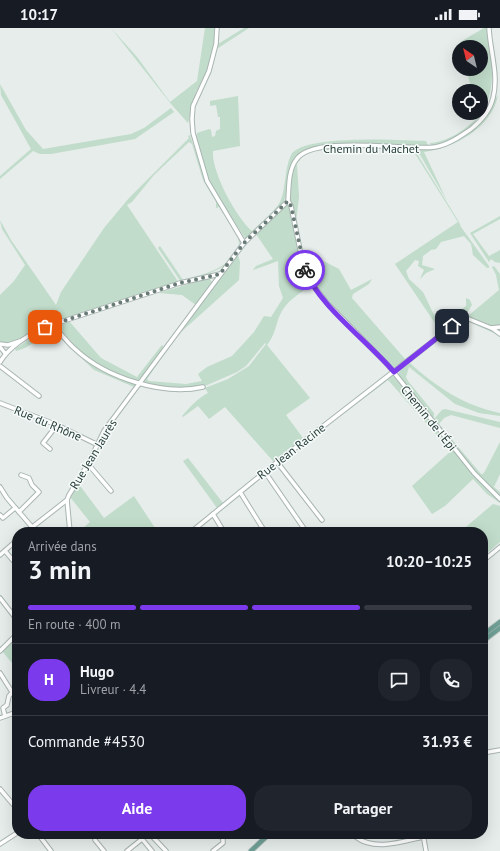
<!DOCTYPE html>
<html lang="fr">
<head>
<meta charset="utf-8">
<style>
  :root { --surface:#171b24; --page:#20242c; --text:#f1f3f6; --muted:#9ea1a6; --line:#363941; --accent:#7c3aed }
  body { margin:0; font-family:"PT Sans",sans-serif; background:var(--page); color:var(--text); height:100vh; display:flex; flex-direction:column; font-size:15px; white-space:nowrap }
  * { box-sizing:border-box; margin:0 }
  p { font-size:13px; color:var(--muted) }
  .icon { flex:none; width:22px; height:22px; fill:none; stroke:currentColor; stroke-width:2; stroke-linecap:round; stroke-linejoin:round }
  .map { position:relative; flex:1; overflow:hidden }
  .panel { position:absolute; left:12px; top:499px; width:476px; height:312px; display:flex; flex-direction:column; background:var(--surface); border-radius:16px; box-shadow:0 4px 16px #0002 }
  .panel>* { flex:none }
  .needle { width:26px; rotate:325deg }
  .tools { position:absolute; left:452px; top:12px; display:grid; gap:8px }
  .tools a { display:grid; place-items:center; width:36px; height:36px; border-radius:50%; background:var(--surface); box-shadow:0 4px 16px #0002; font-size:20px }
  .pin { position:absolute; display:grid; place-items:center; width:34px; height:34px; color:#fff; margin:-17px; border-radius:8px; box-shadow:0 2px 6px #0006 }
  .courier { position:absolute; display:grid; place-items:center; width:40px; height:40px; margin:-20px; border:3px solid #7c3aed; border-radius:50%; background:#fff; color:#222; box-shadow:0 1px 5px #0007 }
  .overview em { font-style:normal; font-weight:700 }
  .overview div { display:flex; flex-direction:column-reverse }
  .overview { display:flex; align-items:center; justify-content:space-between; height:68px; padding:0 16px }
  h1 { font-size:26px; font-weight:700; line-height:30px }
  .bar { display:grid; grid-template-columns:repeat(4,1fr); gap:6px 4px; align-content:center; height:48px; padding:0 16px }
  .bar i { height:5px; border-radius:3px; background:var(--line) }
  .bar .on { background:var(--accent) }
  .bar p { grid-column:span 4 }
  .line { display:flex; align-items:center; gap:10px; padding:0 16px; border-top:1px solid var(--line) }
  .line div { flex:1 }
  .round { display:grid; place-items:center; flex:none; width:42px; height:42px; border-radius:16px; background:var(--page) }
  .primary-button { display:flex; gap:8px; margin-top:auto; padding:8px 16px }
  .primary-button a { flex:1; height:46px; border-radius:16px; background:var(--accent); color:#fff; font-size:16px; font-weight:700; line-height:46px; text-align:center }
  .primary-button a+a { background:var(--page); color:var(--text) }
  .status { display:flex; justify-content:space-between; align-items:center; height:28px; padding:0 20px; background:var(--surface); direction:ltr }
  .status svg { height:11px; fill:currentColor }
  .map>svg:first-child { display:block }
</style>
</head>
<body>
<div class="status"><b>10:17</b><svg viewBox="0 0 49 12"><path d="M0 12V9h3v3zM5 12V6h3v6zM10 12V3h3v9zM15 12V0h3v12zM26 1h20v11H26zM47 4h2v5h-2z"/></svg></div>
<div class="map">
<svg width="500" height="823" viewBox="0 0 500 823">
  <rect width="100%" height="100%" fill="#e6edeb"/>
  <g fill="#c1dcca">
    <path d="M111,0l26,29 33,45 27,-21 8,-53h11l-6,40 -14,24 -8,31 -17,-19z"/>
    <path d="M244,0h5l-34,22 3,-6z"/>
    <path d="M484,0h4c5,42 12,76 -24,104 -10,7 -21,13 -33,14l-1,-3c18,-1 36,-14 48,-26l-1,-4h4v-22h-9l-6,-22h15v-22h-20l-1,-5z"/>
    <path d="M0,56l26,46 17,19 88,-15 13,-6 27,-20 3,4 -39,27 -84,15h-11l-7,-3 -33,28v-3l31,-27 -30,-54z"/>
    <path d="M498,67c-6,33 -44,53 -74,57l23,49 -28,-48 1,-3 22,-4 34,-20z"/>
    <path d="M238,68l2,50 -27,5c-2,20 23,66 39,80 9,-9 22,-18 28,-29 6,-12 4,-32 11,-47 10,-21 112,-15 135,-14l2,4c-28,3 -117,-10 -134,14 -7,10 -4,24 -8,36 -4,17 -25,31 -38,43h-3l-36,-55 -13,-47 1,-3 12,-4 2,1 1,7 3,-1 1,-5 4,-2v-12h-2l-2,-12 -6,1v-5z"/>
    <path d="M190,107l14,42 36,63c-1,28 -37,36 -59,42l-23,-34 2,-2 23,34c22,-6 47,-11 56,-35 0,-14 -13,-27 -20,-38l-3,1v-6l-13,-22 -11,-36 -3,-2 -35,33 -22,27 -5,3 52,78 -136,43 -29,16 -14,1v-48l14,-14 11,-16 -23,-36 -2,-9 11,20 45,65 5,-13 43,-64 25,-30 60,-60 -1,-2z"/>
    <path d="M368,119l44,1 2,1 45,73 2,5 28,39v2h-2l-14,-13 -2,-11 -7,-8 -23,6 -5,7 -5,1 -8,6 -1,9 13,4 -9,4 -6,6 4,-9 -6,-4 1,-5 -4,-1 -9,11 3,8 14,13 12,25 10,5 3,-1 18,-15v-8l4,2 2,5 -5,8 -73,56 -64,-65 -19,-24 -8,-23h13l23,12 12,21 21,-11 -3,5 -16,10 -1,4 53,61 36,-27 -46,-68 63,-42 -44,-70 -4,-4h-55l-11,2h-26l-14,4 -7,10 2,33 -3,25 -7,-26 3,-24 10,-17 14,-6z"/>
    <path d="M285,177l4,1 1,2 10,50 11,27c-9,7 -21,14 -27,23 -9,12 -6,23 -17,37l43,53 -24,17 17,23 -30,23 -48,-54 -16,12 -11,-13 -15,11 -1,-1c8,-9 16,-18 26,-23l-3,-5 23,-9 21,-13 17,-22 -1,-1 -19,23 -9,6 -32,14 -29,3 -34,-7 96,-127 2,7 -1,18 -58,52 -1,-1 -33,48 2,2 37,3 16,-3 -4,-7 9,-7 25,-11 22,-24 10,-16 7,1 12,-19 -4,-12 -1,-25 -25,9 3,-4 17,-7 -17,-25z"/>
    <path d="M500,188v3l-27,15 16,22 11,-6v13l-5,-1 -4,-3 -2,3 -19,-29z"/>
    <path d="M494,238l6,8v51h-15l-17,-9 31,-26 -3,-15 -4,-8z"/>
    <path d="M209,250l3,4 -16,23 -14,-10 -23,-2z"/>
    <path d="M463,291h4l26,11 7,6 -28,-13 -9,-2 -53,42c26,24 55,43 90,50v3l-21,-3 -24,-9 -46,-37 -3,10 2,4 26,32v4l-3,1 -32,-40v-6l5,-6z"/>
    <path d="M69,293l32,37 36,19 24,-31 2,-1v3l-22,30 -3,3 -3,-1 -28,-10 -24,-16 -26,-28z"/>
    <path d="M51,301l4,1 26,27 16,10 40,17 -3,3 -40,-17 -41,-39 -28,17 -9,3 -1,-2 28,-19z"/>
    <path d="M393,348l79,97 18,20 10,8v2l-13,-9 -14,-15 -28,27 -13,8 -20,-28 39,-35 -63,-71 -106,80 -1,3 3,4 43,58 -48,-63 108,-84z"/>
    <path d="M445,381l55,13v6l-49,-13 -7,3 -5,6 42,50h2l2,-3 15,-29v32l-6,13 6,5v5l-14,-12 -53,-65 9,-10z"/>
    <path d="M188,430l35,45 -6,5 -34,-47z"/>
    <path d="M78,455l26,35 30,-22 21,32 -6,4h-63l-3,-4 7,-6 -20,-25z"/>
    <path d="M493,476l7,2v36l-17,15v-25h-23z"/>
    <path d="M15,610l2,3v28l-15,-18z"/>
  </g>
  <g fill="none" stroke-linecap="round" stroke-linejoin="round">
    <g stroke="#a9b5b2" stroke-width="5.5">
      <g id="minor">
        <path d="M217,0l-1,16 -7,27 -16,35 -1,13 1,14 14,48 37,62"/>
        <path d="M288,173l3,5 12,58 8,18 16,21 61,62 86,108 26,26"/>
        <path d="M52,297c9,8 15,17 23,24 31,29 88,47 128,38"/>
        <path d="M492,300l8,6"/>
        <path d="M0,316l8,1 12,-4"/>
        <path d="M0,319l5,6"/>
        <path d="M0,334c9,-15 29,-28 45,-35l135,-44 40,-9"/>
        <path d="M0,338l39,30"/>
        <path d="M0,375l57,22 39,19"/>
        <path d="M50,421l-7,-6 14,-18"/>
        <path d="M277,434l45,58"/>
        <path d="M88,436l23,27"/>
        <path d="M265,444l40,58 -3,2"/>
        <path d="M0,459l7,11 25,29"/>
        <path d="M240,464l25,40"/>
        <path d="M19,484l20,-20 -7,-7 -3,-7 -8,-3"/>
        <path d="M213,486l11,18"/>
        <path d="M0,487l3,3 12,-10"/>
        <path d="M26,504l41,-32"/>
        <path d="M70,504l-3,-32 2,-5 19,-31 16,-33 140,-188 44,-42c1,-13 0,-30 8,-41 17,-26 110,-9 139,-13 13,-2 26,-11 36,-18 10,-8 19,-18 22,-31 6,-23 -3,-47 -4,-70"/>
        <path d="M191,504l86,-70 187,-145 27,11 9,-1"/>
        <path d="M5,523l12,14"/>
        <path d="M0,527l17,-15"/>
        <path d="M483,533l17,-14"/>
        <path d="M0,570l17,22"/>
        <path d="M0,623l17,-17"/>
        <path d="M0,645l12,19"/>
        <path d="M5,688l-2,-8 4,-3 2,-9 8,-9"/>
        <path d="M0,690l17,-6"/>
        <path d="M483,725l17,-3"/>
        <path d="M0,761l17,20"/>
        <path d="M38,806l13,17"/>
        <path d="M138,806l14,17"/>
        <path d="M150,806l16,17"/>
        <path d="M260,806l4,4"/>
        <path d="M423,806l3,17"/>
        <path d="M356,809c18,14 45,5 67,0"/>
        <path d="M95,812l9,11"/>
        <path d="M0,816l17,-11"/>
        <path d="M127,823l15,-12"/>
        <path d="M213,823l10,-8v-4l-4,-5"/>
      </g>
    </g>
    <g stroke="#c2c9c8" stroke-width="6">
      <g id="major">
        <path d="M483,607l17,-13"/>
        <path d="M483,613l17,-13"/>
        <path d="M251,823l18,-17"/>
      </g>
    </g>
    <use href="#minor" stroke="#fff" stroke-width="3.5"/>
    <use href="#major" stroke="#6f9f96" stroke-width="4.5"/>
  </g>
  <g fill="none" stroke-linecap="round" stroke-linejoin="round">
    <path stroke="#697b77" stroke-width="4" stroke-dasharray="0 7.2" d="M45,299l135,-44 40,-9 24,-31 44,-42 3,5 14,64"/>
    <path stroke="#7c3aed" stroke-width="5" d="M305,242c14,36 64,72 89,102l58,-46"/>
  </g>
  <g text-anchor="middle" dominant-baseline="central" stroke-width="3" stroke-linejoin="round" paint-order="stroke">
    <g font-size="12" fill="#263e39" stroke="#f6faf8">
      <text x="371" y="120">Chemin du Machet</text>
      <text transform="translate(429 390) rotate(51)">Chemin de l'Épi</text>
      <text transform="translate(48 395) rotate(23)">Rue du Rhône</text>
      <text transform="translate(291 423) rotate(-38)">Rue Jean Racine</text>
      <text transform="translate(93 426) rotate(-59)">Rue Jean Jaurès</text>
    </g>
  </g>
</svg>
<div class="tools">
<a><svg class="needle" viewBox="-14 -14 28 28"><path d="M0-13l5 13h-10z" fill="#e53935"/><path d="M0 13l5-13h-10z" fill="#9ea1a6"/></svg></a>
<a><svg class="icon" aria-label="locate" viewBox="0 0 24 24"><circle cx="12" cy="12" r="6"/><path d="M12 2v4M12 18v4M2 12h4M18 12h4"/></svg></a>
</div>
<div class="pin" style="left:45px;top:299px;background:#ea580c"><svg class="icon" aria-label="bag" viewBox="0 0 24 24"><path d="M5 8h14l-1 12H6zM9 8a3 3 0 0 1 6 0"/></svg></div>
<div class="pin" style="left:452px;top:298px;background:#1f2937"><svg class="icon" aria-label="home" viewBox="0 0 24 24"><path d="M3 11l9-7 9 7M6 9v11h12V9"/></svg></div>
<div class="courier" style="left:305px;top:242px"><svg class="icon" aria-label="bike" viewBox="0 0 24 24"><circle cx="6" cy="16" r="4"/><circle cx="18" cy="16" r="4"/><path d="M6 16l4-8h5l3 8M10 8l3 8H6M13 5h3"/></svg></div>
<section class="panel">
<div class="overview"><div><h1>3 min</h1><p>Arrivée dans</p></div><em>10:20–10:25</em></div>
<div class="bar"><i class="on"></i><i class="on"></i><i class="on"></i><i></i><p>En route · 400 m</p></div>
<div class="line" style="height:72px"><b class="round" style="background:var(--accent);color:#fff">H</b><div><b>Hugo</b><p>Livreur · 4.4</p></div><a class="round"><svg class="icon" aria-label="chat" viewBox="0 0 24 24"><path d="M4 5h16v11H9l-5 4z"/></svg></a><a class="round"><svg class="icon" aria-label="phone" viewBox="0 0 24 24"><path d="M5 4h4l2 5-3 2q2 4 5 5l2-3 5 2v4C11 20 4 13 5 4z"/></svg></a></div>
<div class="line" style="height:52px"><div>Commande #4530</div><b>31.93 €</b></div>
<div class="primary-button"><a>Aide</a><a>Partager</a></div>
</section>
</div>
</body>
</html>
